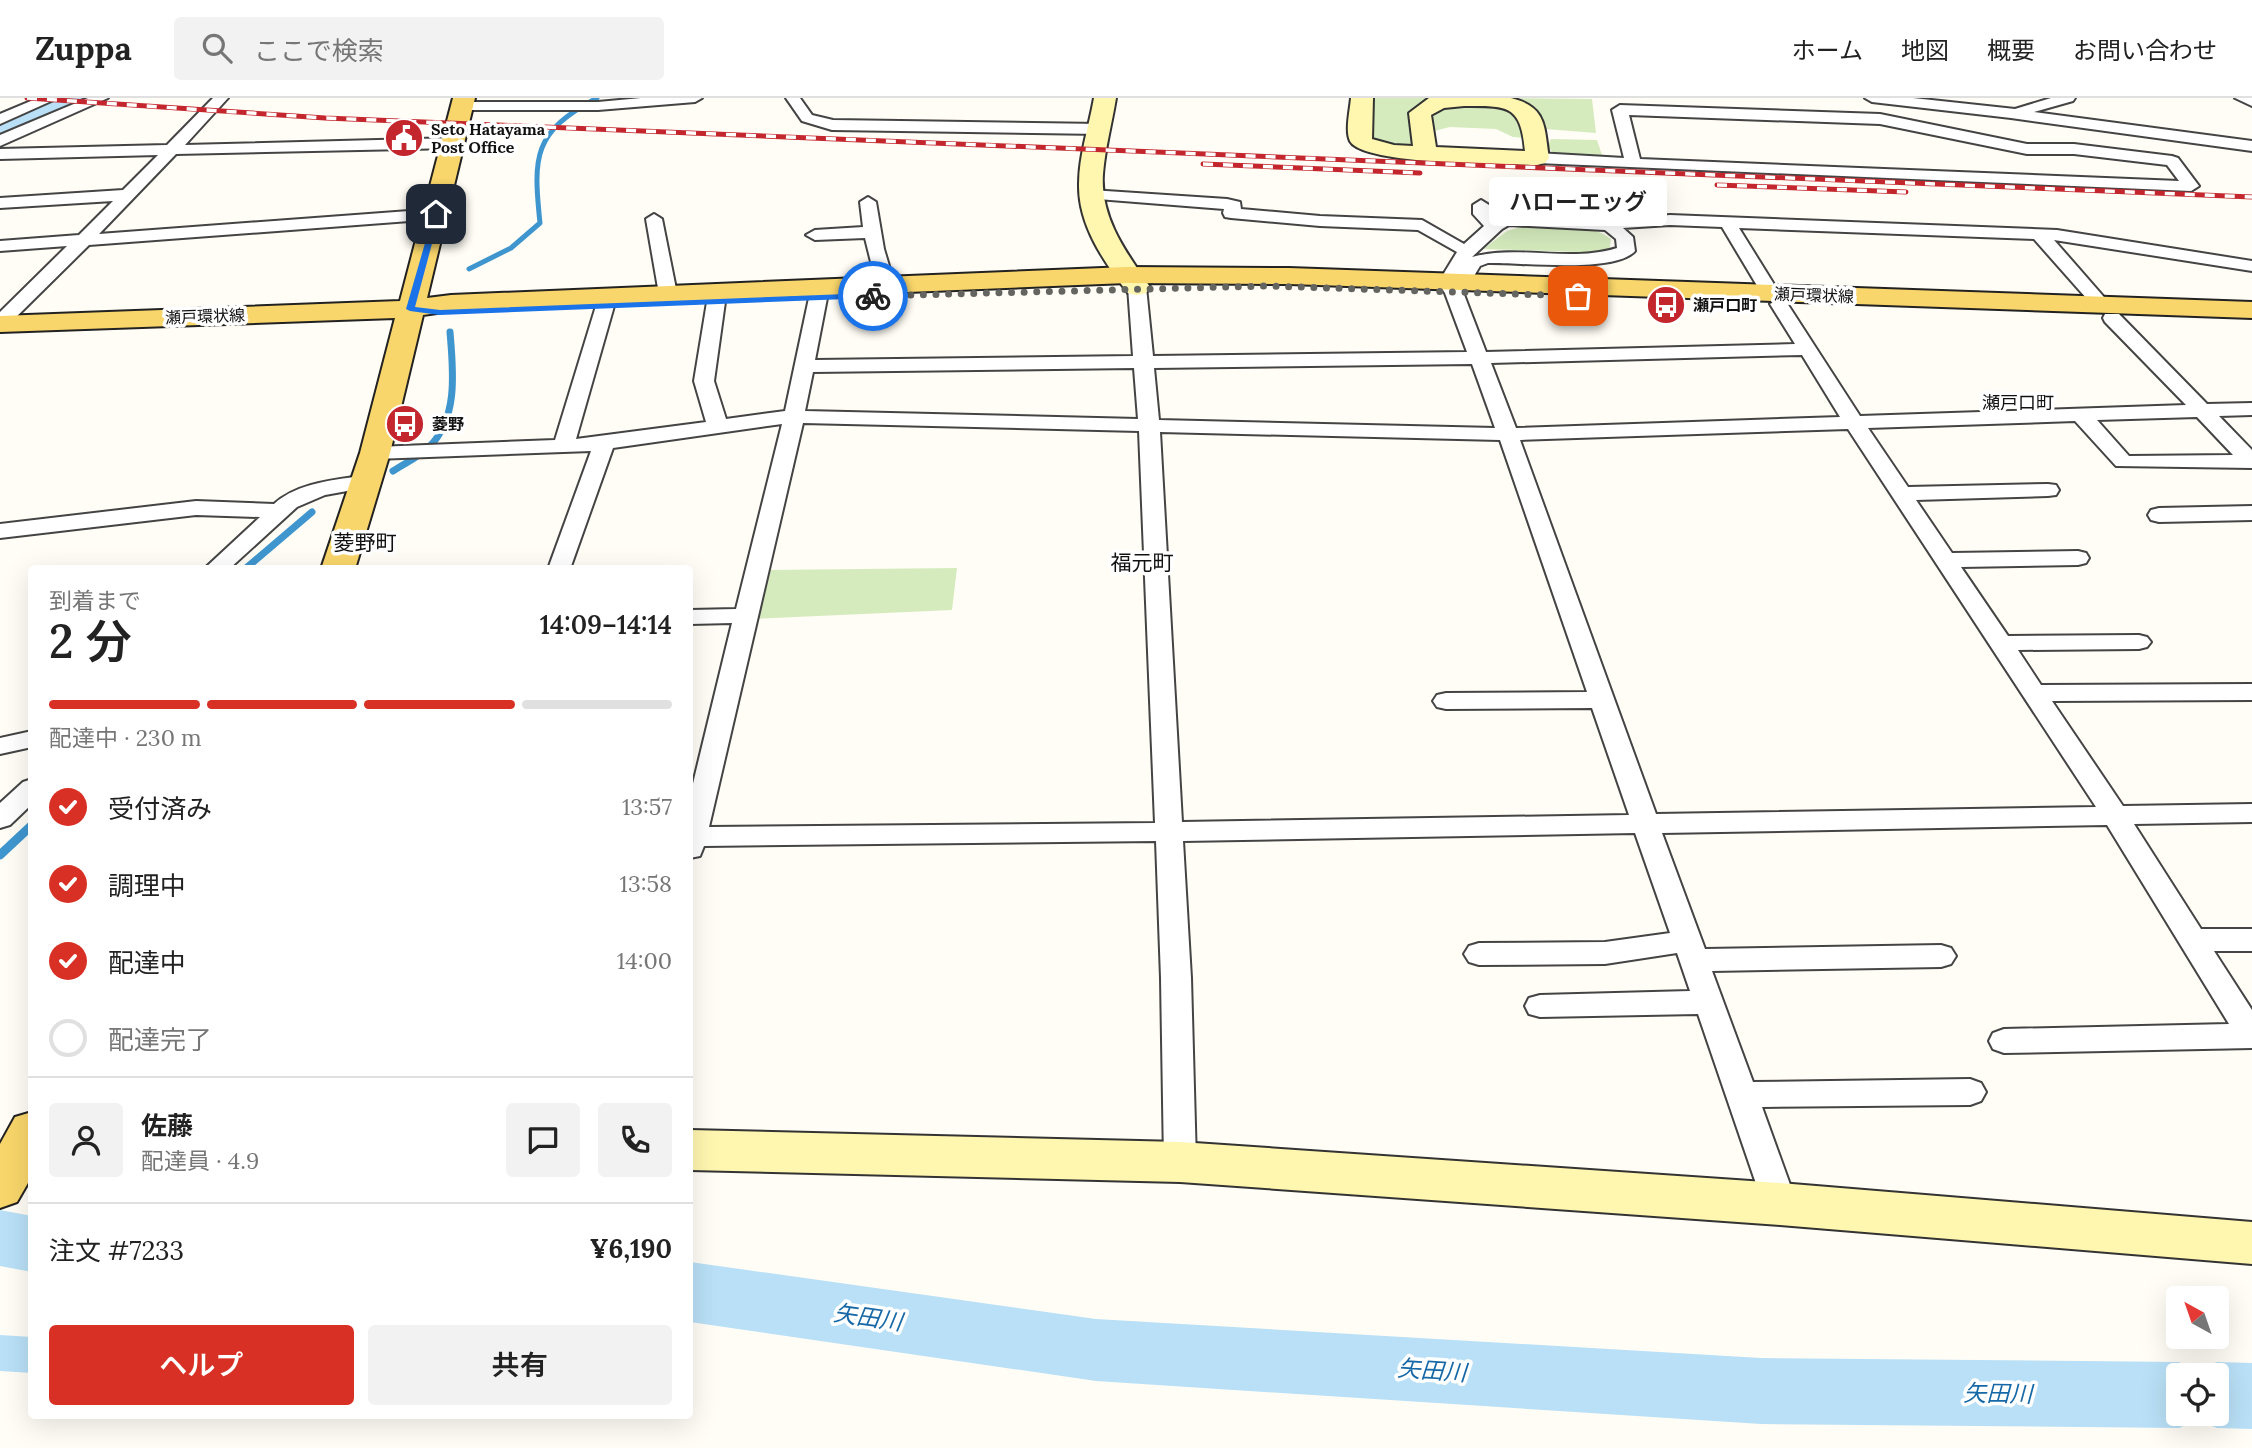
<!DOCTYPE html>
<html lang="ja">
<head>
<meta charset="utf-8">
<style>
  :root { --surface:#fff; --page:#f2f2f2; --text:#222; --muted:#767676; --line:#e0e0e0; --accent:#d93025 }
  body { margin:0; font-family:Lora,"Noto Sans JP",serif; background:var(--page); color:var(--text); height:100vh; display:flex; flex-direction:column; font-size:26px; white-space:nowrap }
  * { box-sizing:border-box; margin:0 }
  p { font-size:23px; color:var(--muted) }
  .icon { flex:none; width:38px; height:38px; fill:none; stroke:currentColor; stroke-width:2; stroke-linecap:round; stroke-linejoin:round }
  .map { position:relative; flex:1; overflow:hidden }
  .details { position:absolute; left:28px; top:467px; width:665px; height:854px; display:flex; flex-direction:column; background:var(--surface); border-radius:7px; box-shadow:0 7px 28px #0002 }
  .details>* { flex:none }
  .needle { width:46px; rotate:320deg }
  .fabs { position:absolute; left:2166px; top:1188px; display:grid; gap:14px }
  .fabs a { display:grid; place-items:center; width:63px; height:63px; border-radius:7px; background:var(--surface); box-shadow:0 7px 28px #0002; font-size:35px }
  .pin { position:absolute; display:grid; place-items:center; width:60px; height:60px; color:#fff; margin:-30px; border-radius:14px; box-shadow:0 4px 10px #0006 }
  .courier { position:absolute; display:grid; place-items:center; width:70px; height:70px; margin:-35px; border:5px solid #1a73e8; border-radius:50%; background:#fff; color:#222; box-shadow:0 2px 9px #0007 }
  .bubble { position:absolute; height:49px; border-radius:7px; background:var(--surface); box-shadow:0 7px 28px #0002; font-size:23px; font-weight:600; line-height:49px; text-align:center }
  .summary em { font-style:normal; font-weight:600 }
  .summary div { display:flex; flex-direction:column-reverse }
  .summary { display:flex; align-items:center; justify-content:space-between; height:119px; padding:0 21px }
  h1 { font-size:46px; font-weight:600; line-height:52px }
  .bar { display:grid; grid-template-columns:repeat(4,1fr); gap:10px 7px; align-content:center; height:84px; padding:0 21px }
  .bar i { height:9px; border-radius:5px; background:var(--line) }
  .bar .selected { background:var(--accent) }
  .bar p { grid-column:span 4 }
  .line { display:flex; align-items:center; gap:18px; padding:0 21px; border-top:2px solid var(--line) }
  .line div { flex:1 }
  .round { display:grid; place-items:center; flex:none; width:74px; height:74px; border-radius:7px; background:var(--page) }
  ol { padding:0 21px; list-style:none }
  li { display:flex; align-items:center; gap:21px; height:77px }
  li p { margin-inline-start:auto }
  li .icon { padding:7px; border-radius:50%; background:var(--accent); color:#fff; stroke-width:4 }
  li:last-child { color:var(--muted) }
  li i { width:38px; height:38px; border:4px solid var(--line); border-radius:50% }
  .action { display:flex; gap:14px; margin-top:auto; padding:14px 21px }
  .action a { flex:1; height:80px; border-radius:7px; background:var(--accent); color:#fff; font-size:28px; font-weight:600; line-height:80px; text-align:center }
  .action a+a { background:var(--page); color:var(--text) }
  header { display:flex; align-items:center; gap:42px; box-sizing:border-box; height:98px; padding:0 35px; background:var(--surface); border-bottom:2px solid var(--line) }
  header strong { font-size:33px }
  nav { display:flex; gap:38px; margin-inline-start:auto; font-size:24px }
  .search { width:490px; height:63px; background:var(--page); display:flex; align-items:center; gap:18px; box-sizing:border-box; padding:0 24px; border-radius:7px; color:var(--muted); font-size:26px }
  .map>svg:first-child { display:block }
</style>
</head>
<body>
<header>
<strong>Zuppa</strong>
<div class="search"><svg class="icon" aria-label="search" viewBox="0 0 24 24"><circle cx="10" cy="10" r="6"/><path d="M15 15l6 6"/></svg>ここで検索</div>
<nav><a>ホーム</a><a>地図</a><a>概要</a><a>お問い合わせ</a></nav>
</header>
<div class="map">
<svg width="2252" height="1350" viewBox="0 0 2252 1350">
  <rect width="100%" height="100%" fill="#fffdf5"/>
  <g fill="#d5ebbd">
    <path d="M1370,0h74l-33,16v29l-10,6 -31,-4z"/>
    <path d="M1499,0l93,1 4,34 -51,-4 -5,-16z"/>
    <path d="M1445,6l51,1 25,11 4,22 -12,-1 -17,-8 -46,-2 -16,4 -4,-19z"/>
    <path d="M1551,41l46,1 5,15 -48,-2 -7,-6z"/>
    <path d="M1528,127c28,1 60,-3 83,14l-2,14 -126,-4 24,-18z"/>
    <path d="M957,470l-5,42 -199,9 13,-49z"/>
  </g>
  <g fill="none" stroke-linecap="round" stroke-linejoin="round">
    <path stroke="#3f96cf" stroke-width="5" d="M469,171l42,-21 29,-25c-7,-67 -7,-91 57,-125"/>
    <g stroke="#3f96cf" stroke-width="7">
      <path d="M393,373c12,-8 26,-14 36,-24 30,-29 24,-78 21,-115"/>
      <path d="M245,471l67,-57"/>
    </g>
    <path stroke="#3f96cf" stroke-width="9" d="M0,757l32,-30"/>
    <path fill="#b9e0f7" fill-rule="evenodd" d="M0,1237l32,2v36l-32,-2z"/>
    <g fill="#b9e0f7" fill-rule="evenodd">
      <path d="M56,0h39l-4,6 -91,37v-20z"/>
      <path d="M0,1112l32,6v56l-32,-6z"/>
      <path d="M690,1164l406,57 665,39 418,4 19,8 19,-8 35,1v66l-35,-1 -19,-8 -19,8 -418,-4 -665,-43 -406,-59zM2179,1278h38v38h-38z"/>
    </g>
    <g stroke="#444" stroke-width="4">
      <g id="street">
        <path d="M38,0h20l-58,26v-10z"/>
        <path d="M88,0h20l-108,48v-11z"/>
        <path d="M213,0h15l-43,47 269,-7 8,5 -8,5 -278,6 -77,80 337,-25 8,5 -8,5 -347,26 -82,81 -7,2v-16l67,-66 -67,5v-10l79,-6 34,-34 -113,7v-10l123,-8 35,-35 -158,4v-10l167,-4z"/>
        <path d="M641,0h61l-7,4 -97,8h-136l-7,-4 7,-4h136z"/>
        <path d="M786,0h14l12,17 21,5 268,4 8,5 -8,5 -269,-4 -30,-9z"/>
        <path d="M1865,0h48l102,11 36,-11h24l-2,3 -39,11 218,29v10l-241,-33 -139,-16z"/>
        <path d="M2235,0h17v8z"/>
        <path d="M1620,7l260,9 147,30h47l98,12 6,2 21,28 -8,5 -654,-28 -8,-5 8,-5 87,5 -12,-48zM1629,17l251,9 147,30h47l93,11 12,16 -539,-22z"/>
        <path d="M1091,92l136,9 13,3 1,7 79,7 102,4 42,24 20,-18 -11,-12v-9l8,-5 8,5v9l5,6 13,-5 102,5 61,-5 387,15 195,31v10l-198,-31 56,64 -9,5 -6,-1 -61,-69 -295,-11 41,66 -9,5 -9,-5 -40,-67 -52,-2 -47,3 10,9 2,14c-21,23 -115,11 -147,12l-8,3 -9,15 -13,-1 -2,3 7,9 23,60 309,-8 -25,-40 9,-5 6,1 75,116 326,-11 -81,-83 -2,-4 2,-4h14l88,90 45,-1v12l-33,1 33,34v18l-136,-2 -41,-45 -207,7 40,59 140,-3 8,1 3,5 -3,5 -8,1 -132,4 36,53 126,-2 8,2 3,5 -3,5 -8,2 -117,2 47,69 131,-1 8,2 4,5 -4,5 -8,2 -121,1 23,35 211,-1v16l-200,1 71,105 129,-2v18l-118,2 67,105h51v22h-38l38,59v38l-248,5 -11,-4 -4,-8 4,-8 11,-4 225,-5 -122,-199 -445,8 43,116 236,-4 10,3 5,8 -5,8 -10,3 -229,4 41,111 217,-3 11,4 5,9 -5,9 -11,4 -208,2 35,97 -5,10 -12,4 -12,-4 -5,-10 -65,-190 -158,3 -11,-3 -4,-8 4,-8 11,-3 150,-4 -13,-38 -72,11 -126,1 -10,-3 -5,-8 5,-8 10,-3 126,-1 65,-9 -35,-100 -452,8 8,137 5,184 -4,10 -12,3 -12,-3 -4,-10 -3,-184 -5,-137 -452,5 -4,10 -10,2v-62l42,-173 -42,1v-14l46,-1 46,-185 -169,24 -43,121h-22l43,-118 -216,8 -7,-2 -3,-4 3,-4 7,-2 180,-7 41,-134 9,-6 9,6 -38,133 130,-17 -12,-41 13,-79 9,-5 9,5 -11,79 12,38 59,-8 24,-113 9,-5 9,5 -12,62 318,-4 -5,-69 9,-5 9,5 7,69 314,-4 -22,-59 -7,-10 19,-31 -39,-22 -98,-4 -89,-8 -6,-1 -2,-4 1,-4 -139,-11 -2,-3zM1509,127l96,5 11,9 1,9c-48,15 -98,-4 -145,9l30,-28zM1802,257l38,62 -324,11 -25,-65zM1472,266l23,64 -336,-8 -5,-52zM1134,270l4,51 -333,-8 8,-39zM2197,319l36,38 -104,1 -32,-36zM803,325l336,8 16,392 -446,4zM1848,331l248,378 -440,7 -136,-374zM1160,334l340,8 87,252 -141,1 -9,2 -4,6 4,6 9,2 146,-1 37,107 -447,7z"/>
        <path d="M868,99l8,5 8,47 11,37 -9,5 -9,-5 -12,-48 -50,2 -9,-5 9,-5 48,-3 -3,-25z"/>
        <path d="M654,116l8,5 15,75 -9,5 -9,-5 -13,-75z"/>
        <path d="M367,377l8,1 3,5 -3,5 -50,9 -28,12 -68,62h-25l56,-52 -64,-2 -196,23v-14l196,-23 78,3c24,-22 62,-24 93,-29z"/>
        <path d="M2252,408v14l-93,2 -8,-2 -3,-5 3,-5 8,-2z"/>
        <path d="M32,633v16l-32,7v-16z"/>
        <path d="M32,681v25l-22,21 -10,3v-25l23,-21z"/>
      </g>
    </g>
    <g stroke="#333" stroke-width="4">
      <g id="secondary">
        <path d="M1094,0h22c-4,25 -11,50 -13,76 -3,44 23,78 47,113l-4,6 -9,2 -9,-2c-24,-31 -50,-68 -49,-109 0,-29 10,-57 15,-86z"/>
        <path d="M1351,0h22l-1,41 22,6 19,1 -4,-33 20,-15h82c36,9 33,28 38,60l-4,5 -8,2c-30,-1 -175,0 -187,-24 -5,-10 0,-31 1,-43zM1464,8c43,0 57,-2 61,45l-89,-4 -5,-32 13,-7z"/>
        <path d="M690,1032l490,12 600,41 472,39v42l-472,-39 -600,-43 -490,-12z"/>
      </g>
    </g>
    <g stroke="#222" stroke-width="4">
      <g id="primary">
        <path d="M453,0h22l-48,200 24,-3 676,-28 162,1 963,34v16l-963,-34 -162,-1 -676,28 -28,4 -33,138 -35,116h-34l39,-116 35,-135 -395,14v-16l400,-15z"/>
        <path d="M32,1014v64l-15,26 -17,6v-64l15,-27z"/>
      </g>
    </g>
    <use href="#street" fill="#fff" fill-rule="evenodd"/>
    <use href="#secondary" fill="#fff6b0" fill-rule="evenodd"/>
    <use href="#primary" fill="#f9d66b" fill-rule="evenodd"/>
    <g stroke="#c4262e" stroke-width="5">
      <g id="rail">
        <path d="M27,0l298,20 1927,79"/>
        <path d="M1203,66l217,9"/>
        <path d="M1717,87l189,7"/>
      </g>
    </g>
    <use href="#rail" stroke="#fff" stroke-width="3.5" stroke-dasharray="10" stroke-linecap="butt"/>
  </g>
  <path fill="#1a73e8" d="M434,114l6,2 -25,93 25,3 433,-17 4,3 -4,2 -433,17 -30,-4 -4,-2z"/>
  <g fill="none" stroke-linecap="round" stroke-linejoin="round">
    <path stroke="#646461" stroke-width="7" stroke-dasharray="0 12.6" d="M873,198l394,-10 311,10"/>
  </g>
  <defs>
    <g id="civic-disc" transform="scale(2.0125)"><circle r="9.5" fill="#c4262e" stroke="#fff"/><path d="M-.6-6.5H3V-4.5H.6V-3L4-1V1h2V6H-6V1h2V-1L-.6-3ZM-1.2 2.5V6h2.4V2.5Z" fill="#fff"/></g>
    <g id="bus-disc" transform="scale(2.0125)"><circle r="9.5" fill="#c4262e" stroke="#fff"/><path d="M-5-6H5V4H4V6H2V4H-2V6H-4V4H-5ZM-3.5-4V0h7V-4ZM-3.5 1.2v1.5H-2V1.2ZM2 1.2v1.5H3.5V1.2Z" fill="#fff"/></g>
  </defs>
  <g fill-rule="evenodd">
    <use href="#civic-disc" x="404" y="40"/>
    <use href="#bus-disc" x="1666" y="207"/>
    <use href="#bus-disc" x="405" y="326"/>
  </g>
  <g text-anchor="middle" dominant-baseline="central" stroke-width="7" stroke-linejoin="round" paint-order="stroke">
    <g font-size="16" font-weight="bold" fill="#111" stroke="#fff" text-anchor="start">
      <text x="431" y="31">Seto Hatayama<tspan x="431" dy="18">Post Office</tspan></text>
      <text x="1693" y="207">瀬戸口町</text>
      <text x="432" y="326">菱野</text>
    </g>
    <g font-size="16" fill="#111" stroke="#fff">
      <text transform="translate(1814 197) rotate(2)">瀬戸環状線</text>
      <text transform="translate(205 218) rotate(-2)">瀬戸環状線</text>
    </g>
    <g font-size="18" fill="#111" stroke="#fff">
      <text x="2018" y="304">瀬戸口町</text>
    </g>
    <g font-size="21" fill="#111" stroke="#fff">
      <text x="365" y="444">菱野町</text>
      <text x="1142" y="464">福元町</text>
    </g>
    <g font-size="23" font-style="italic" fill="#1768a6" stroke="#fff">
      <text transform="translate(868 1219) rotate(8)">矢田川</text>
      <text transform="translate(1432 1272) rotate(4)">矢田川</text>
      <text transform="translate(1998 1295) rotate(1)">矢田川</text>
    </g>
  </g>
</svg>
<div class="fabs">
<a><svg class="needle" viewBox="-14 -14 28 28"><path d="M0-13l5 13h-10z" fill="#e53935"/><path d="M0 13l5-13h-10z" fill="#767676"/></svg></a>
<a><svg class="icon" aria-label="locate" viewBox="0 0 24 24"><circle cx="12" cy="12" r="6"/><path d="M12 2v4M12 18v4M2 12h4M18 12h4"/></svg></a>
</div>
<div class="pin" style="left:1578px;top:198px;background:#ea580c"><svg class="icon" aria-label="bag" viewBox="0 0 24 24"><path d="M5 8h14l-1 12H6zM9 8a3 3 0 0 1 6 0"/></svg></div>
<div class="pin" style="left:436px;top:116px;background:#1f2937"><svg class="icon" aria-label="home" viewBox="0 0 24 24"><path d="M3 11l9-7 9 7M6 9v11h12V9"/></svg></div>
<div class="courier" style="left:873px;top:198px"><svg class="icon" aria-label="bike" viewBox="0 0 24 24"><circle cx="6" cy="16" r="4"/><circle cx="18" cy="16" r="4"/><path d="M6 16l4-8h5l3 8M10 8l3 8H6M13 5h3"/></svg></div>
<div class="bubble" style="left:1489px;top:79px;width:178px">ハローエッグ</div>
<section class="details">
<div class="summary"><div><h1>2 分</h1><p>到着まで</p></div><em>14:09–14:14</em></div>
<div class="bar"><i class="selected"></i><i class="selected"></i><i class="selected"></i><i></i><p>配達中 · 230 m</p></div>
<ol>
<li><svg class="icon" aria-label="check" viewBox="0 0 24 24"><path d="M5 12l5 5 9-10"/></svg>受付済み<p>13:57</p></li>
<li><svg class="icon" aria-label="check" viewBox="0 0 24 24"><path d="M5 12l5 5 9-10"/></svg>調理中<p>13:58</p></li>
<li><svg class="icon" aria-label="check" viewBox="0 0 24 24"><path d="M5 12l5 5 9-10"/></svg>配達中<p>14:00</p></li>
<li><i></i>配達完了</li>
</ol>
<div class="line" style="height:126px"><a class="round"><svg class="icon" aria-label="person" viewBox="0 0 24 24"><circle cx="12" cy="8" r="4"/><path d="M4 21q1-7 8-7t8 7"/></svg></a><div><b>佐藤</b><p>配達員 · 4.9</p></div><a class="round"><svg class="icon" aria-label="chat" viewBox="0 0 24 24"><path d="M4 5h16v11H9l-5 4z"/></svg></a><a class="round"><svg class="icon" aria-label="phone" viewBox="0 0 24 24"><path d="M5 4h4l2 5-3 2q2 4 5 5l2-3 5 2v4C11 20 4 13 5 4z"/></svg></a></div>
<div class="line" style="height:91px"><div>注文 #7233</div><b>¥6,190</b></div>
<div class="action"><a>ヘルプ</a><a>共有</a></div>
</section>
</div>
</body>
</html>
